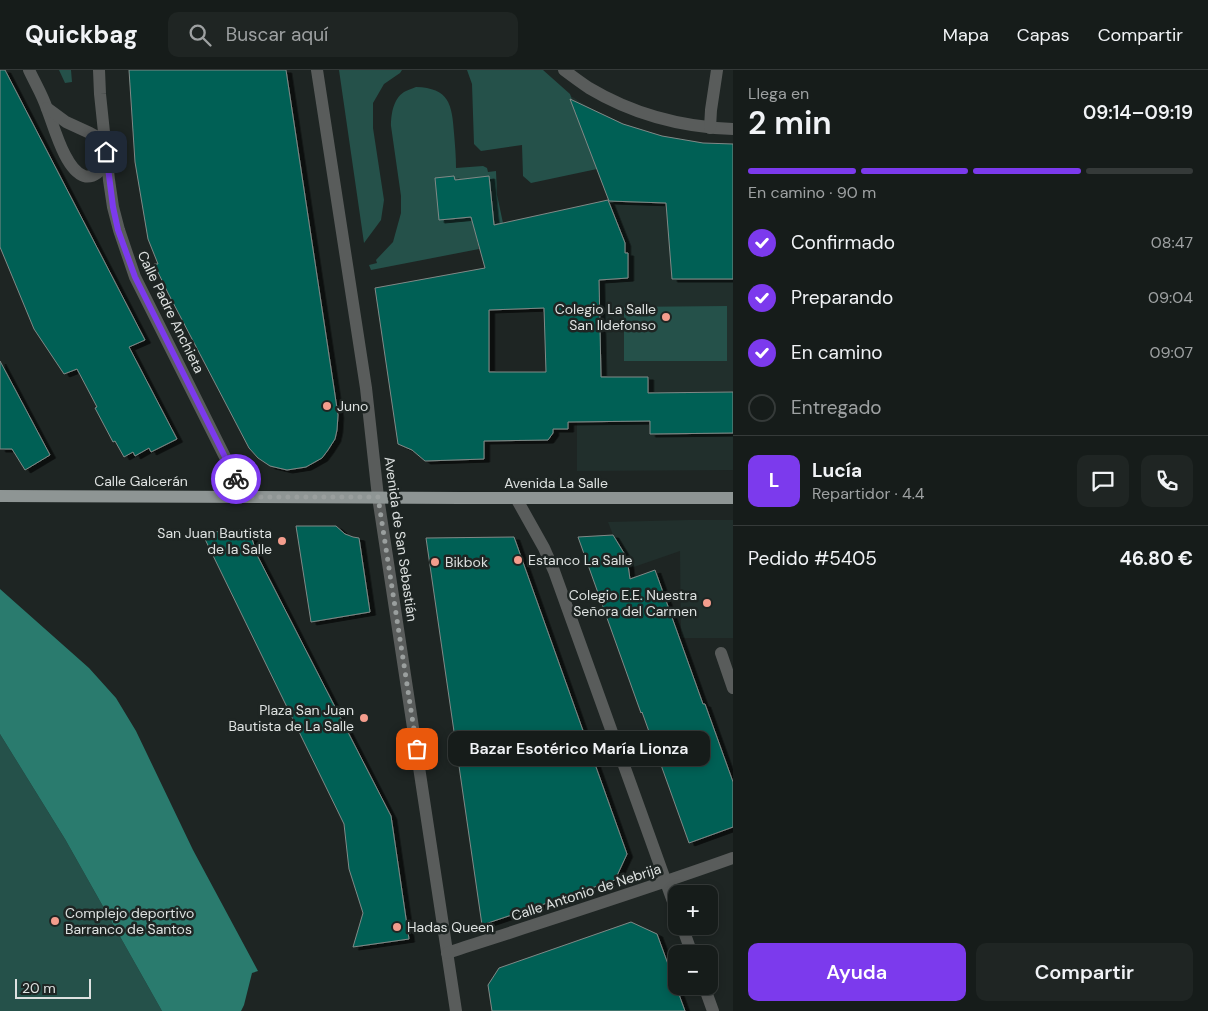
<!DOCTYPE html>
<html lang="es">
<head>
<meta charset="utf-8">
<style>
  :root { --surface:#161c1a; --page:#1f2523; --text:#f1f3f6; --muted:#9ea1a2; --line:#353a39; --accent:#7c3aed }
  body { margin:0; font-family:"DM Sans",sans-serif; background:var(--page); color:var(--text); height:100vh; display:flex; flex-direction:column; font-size:19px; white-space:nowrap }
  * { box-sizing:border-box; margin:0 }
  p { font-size:16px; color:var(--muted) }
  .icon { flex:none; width:28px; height:28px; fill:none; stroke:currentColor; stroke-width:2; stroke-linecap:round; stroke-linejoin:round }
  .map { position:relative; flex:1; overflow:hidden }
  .sheet { display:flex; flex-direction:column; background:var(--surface); width:475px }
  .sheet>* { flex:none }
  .fabs { position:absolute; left:668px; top:815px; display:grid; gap:10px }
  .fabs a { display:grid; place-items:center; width:50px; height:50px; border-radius:10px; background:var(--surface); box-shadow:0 2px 8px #0003,0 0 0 1px var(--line); font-size:25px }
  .scale { position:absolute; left:15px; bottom:12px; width:76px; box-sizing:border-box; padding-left:5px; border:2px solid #dde1e0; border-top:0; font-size:14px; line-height:18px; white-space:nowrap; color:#dde1e0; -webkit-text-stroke:4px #1e2523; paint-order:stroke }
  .pin { position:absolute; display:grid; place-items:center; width:42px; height:42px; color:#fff; margin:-21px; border-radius:10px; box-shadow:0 2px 8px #0006 }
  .courier { position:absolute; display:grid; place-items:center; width:50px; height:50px; margin:-25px; border:4px solid #7c3aed; border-radius:50%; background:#fff; color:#222; box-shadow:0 1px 6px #0007 }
  .bubble { position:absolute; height:35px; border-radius:10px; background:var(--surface); box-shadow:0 2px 8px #0003,0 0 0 1px var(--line); font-size:16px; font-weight:600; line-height:35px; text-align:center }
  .headline em { font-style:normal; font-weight:600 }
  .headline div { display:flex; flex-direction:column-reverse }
  .headline { display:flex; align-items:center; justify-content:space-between; height:85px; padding:0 15px }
  h1 { font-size:32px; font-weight:600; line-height:38px }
  .bar { display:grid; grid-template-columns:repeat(4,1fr); gap:8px 5px; align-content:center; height:60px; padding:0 15px }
  .bar i { height:6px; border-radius:4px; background:var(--line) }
  .bar .current { background:var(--accent) }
  .bar p { grid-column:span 4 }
  .line { display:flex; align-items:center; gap:12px; padding:0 15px; border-top:1px solid var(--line) }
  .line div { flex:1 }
  .round { display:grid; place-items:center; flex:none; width:52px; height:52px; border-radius:10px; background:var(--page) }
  ol { padding:0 15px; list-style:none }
  li { display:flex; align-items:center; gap:15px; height:55px }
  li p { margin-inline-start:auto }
  li .icon { padding:5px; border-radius:50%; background:var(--accent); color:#fff; stroke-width:4 }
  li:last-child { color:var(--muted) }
  li i { width:28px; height:28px; border:2px solid var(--line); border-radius:50% }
  .action { display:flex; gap:10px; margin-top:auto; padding:10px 15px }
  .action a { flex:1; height:58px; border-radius:10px; background:var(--accent); color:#fff; font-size:20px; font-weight:600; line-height:58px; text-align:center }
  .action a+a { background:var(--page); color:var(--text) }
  header { display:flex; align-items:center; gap:30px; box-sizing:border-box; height:70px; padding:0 25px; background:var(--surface); border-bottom:1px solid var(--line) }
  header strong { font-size:24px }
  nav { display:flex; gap:28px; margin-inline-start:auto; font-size:18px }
  .search { width:350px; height:45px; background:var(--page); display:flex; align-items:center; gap:12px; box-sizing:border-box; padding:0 18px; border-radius:10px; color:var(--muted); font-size:19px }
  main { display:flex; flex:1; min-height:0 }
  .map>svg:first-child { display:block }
</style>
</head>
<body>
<header>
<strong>Quickbag</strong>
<div class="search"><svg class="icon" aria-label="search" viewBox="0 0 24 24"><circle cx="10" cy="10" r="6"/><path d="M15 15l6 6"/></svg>Buscar aquí</div>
<nav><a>Mapa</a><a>Capas</a><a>Compartir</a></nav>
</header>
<main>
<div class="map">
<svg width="733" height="941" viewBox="0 0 733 941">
  <defs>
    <filter id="shadow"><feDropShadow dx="5.5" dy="3" stdDeviation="0" flood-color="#0009"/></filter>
  </defs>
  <rect width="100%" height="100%" fill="#1e2523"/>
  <g fill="#212f2c">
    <path d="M569,25l26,16 28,13 39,12 41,7 30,1v326l-156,1v-75l23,-42 -1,-74 30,-2 -1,-24 -3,-1v-9z"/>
    <path d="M688,450h45v118h-52l-1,-87 -52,18 -1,-11 -14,-23 -5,-13z"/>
  </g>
  <g fill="#25514a">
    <path d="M59,0h12l1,12 -7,1z"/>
    <path d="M339,0h63l-2,3 -16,11 -11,19v25l11,72 -3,20 -17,23z"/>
    <path d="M467,0h76l27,24 27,75 -66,14 -8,-7 -1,-31 -41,6 -7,-7 -2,-60z"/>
    <path d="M416,17c33,1 36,17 38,46 1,12 2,23 2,35l27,-2 4,2 1,4 8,-1 1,24 6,28 -28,7 4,19 -108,21 -2,-5 8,-2 -1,-3 17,-18 8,-29v-17l-10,-70c0,-11 2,-27 13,-34 3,-2 8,-3 12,-5z"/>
    <path d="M727,236v55h-103v-54z"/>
    <path d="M0,664l65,105 97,172h-162z"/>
  </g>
  <path fill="#2a7b6e" d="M0,519l89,79 27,30 20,33 57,119 65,121 -6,2 -8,32 -3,6h-79l-97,-172 -65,-105z"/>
  <g fill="#006055" stroke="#808987" fill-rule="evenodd" filter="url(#shadow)">
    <path d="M0,0h5l140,270 -16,7 48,92 -26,13 -2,-4 -14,8 -2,-4 -9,5 -9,-16 -2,1 -18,-34 2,-1 -20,-38 -13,5 -30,-45 -34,-82z"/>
    <path d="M129,0h157l52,345 -1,15 -2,9 -7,11 -6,8 -16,9 -19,3 -17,-4 -12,-8 -9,-10 -81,-155 -14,-29h4l-10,-25 -13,-77z"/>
    <path d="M570,29l53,25 39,12 41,7 30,1v135h-61l-6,-76 -57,-2z"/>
    <path d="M454,106l1,4 34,-4 5,49 114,-25 17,43v10h3v25l-29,2 2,97h47v16l85,-1v41l-83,1v-13l-82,1v7h-15v4l-5,7 -64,1v18l-59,2 -13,-11 -14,-6 -23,-156 110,-20 -14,-51 -32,3 -4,-42zM544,238l2,64h-57v-62z"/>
    <path d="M0,291l50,94 -25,15 -13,-21h-12z"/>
    <path d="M296,456h40l9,8 8,3 6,1 11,74 -59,10z"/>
    <path d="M249,459l8,26 134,261 18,123 -56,8 10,-34 -14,-44 -5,-45 -142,-291z"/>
    <path d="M613,465l14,23 3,21 25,-9 48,134h2l28,78v45l-44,16 -47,-131 -1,1 -63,-176z"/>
    <path d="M514,467l113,317 -12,26 -133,45 -56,-387z"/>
    <path d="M631,852l26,12 28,77h-193l-4,-26 11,-17z"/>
  </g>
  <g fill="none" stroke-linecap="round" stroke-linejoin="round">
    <g stroke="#595c5b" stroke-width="12">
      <path d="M29,0c6,13 14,26 18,39 7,17 18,61 37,67 10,3 18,-7 23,-13"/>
      <path d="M99,0l1,24 9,86 4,27 6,23 16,47 110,220"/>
      <path d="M317,0l49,318 12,109 78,514"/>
      <path d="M564,0c8,6 16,12 25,18 45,27 92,39 144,41"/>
      <path d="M47,38l19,14 24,11 15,8"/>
      <path d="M710,58l1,-18 6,-40"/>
      <path d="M516,428l28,50 10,23 122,339"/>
      <path d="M721,583l12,35"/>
      <path d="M682,856l10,28"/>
      <path d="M447,883c96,-31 191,-61 286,-95"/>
      <path d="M704,916l9,25"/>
    </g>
    <path stroke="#8e9594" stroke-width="12" d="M0,426l461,2h272"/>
  </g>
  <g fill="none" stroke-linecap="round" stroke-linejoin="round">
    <path stroke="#9a9f9e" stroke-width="5" stroke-dasharray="0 9" d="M236,409l9,18h133l39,252"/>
    <path stroke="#7c3aed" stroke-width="6" d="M106,82l7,55 5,23 17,47 101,202"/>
  </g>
  <g fill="#f49d8d" stroke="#1e2523" stroke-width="2">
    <circle cx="666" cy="247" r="5"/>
    <circle cx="327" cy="336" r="5"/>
    <circle cx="282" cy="471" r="5"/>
    <circle cx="518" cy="490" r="5"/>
    <circle cx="435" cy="492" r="5"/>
    <circle cx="707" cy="533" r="5"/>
    <circle cx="364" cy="648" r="5"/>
    <circle cx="55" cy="851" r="5"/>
    <circle cx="397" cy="857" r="5"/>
  </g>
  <g text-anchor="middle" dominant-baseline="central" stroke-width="5" stroke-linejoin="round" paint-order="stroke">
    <g font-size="14" fill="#dde1e0" stroke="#1e2523" text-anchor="start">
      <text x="656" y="239" text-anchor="end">Colegio La Salle<tspan x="656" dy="16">San Ildefonso</tspan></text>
      <text x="337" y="336">Juno</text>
      <text x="272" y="463" text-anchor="end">San Juan Bautista<tspan x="272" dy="16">de la Salle</tspan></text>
      <text x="528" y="490">Estanco La Salle</text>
      <text x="445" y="492">Bikbok</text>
      <text x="697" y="525" text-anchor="end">Colegio E.E. Nuestra<tspan x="697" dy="16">Señora del Carmen</tspan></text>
      <text x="354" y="640" text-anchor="end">Plaza San Juan<tspan x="354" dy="16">Bautista de La Salle</tspan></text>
      <text x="65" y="843">Complejo deportivo<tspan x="65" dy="16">Barranco de Santos</tspan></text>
      <text x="407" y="857">Hadas Queen</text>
    </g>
    <g font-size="14" fill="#dde1e0" stroke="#1e2523">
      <text transform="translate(171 242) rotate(64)">Calle Padre Anchieta</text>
      <text x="141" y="411">Calle Galcerán</text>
      <text x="556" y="413">Avenida La Salle</text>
      <text transform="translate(401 469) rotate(82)">Avenida de San Sebastián</text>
      <text transform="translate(586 822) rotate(-18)">Calle Antonio de Nebrija</text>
    </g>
  </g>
</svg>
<div class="fabs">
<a>+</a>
<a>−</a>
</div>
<div class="scale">20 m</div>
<div class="pin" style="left:417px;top:679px;background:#ea580c"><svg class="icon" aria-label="bag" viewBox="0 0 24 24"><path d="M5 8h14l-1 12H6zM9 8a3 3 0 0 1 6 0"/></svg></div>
<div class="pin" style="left:106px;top:82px;background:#1f2937"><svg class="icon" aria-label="home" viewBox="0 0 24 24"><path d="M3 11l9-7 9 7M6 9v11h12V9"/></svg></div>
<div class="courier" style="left:236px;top:409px"><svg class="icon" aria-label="bike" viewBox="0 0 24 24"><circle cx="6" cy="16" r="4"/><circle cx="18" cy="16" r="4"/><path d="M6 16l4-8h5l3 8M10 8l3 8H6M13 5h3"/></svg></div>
<div class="bubble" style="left:448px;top:661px;width:262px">Bazar Esotérico María Lionza</div>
</div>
<section class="sheet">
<div class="headline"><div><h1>2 min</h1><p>Llega en</p></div><em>09:14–09:19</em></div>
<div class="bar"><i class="current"></i><i class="current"></i><i class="current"></i><i></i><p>En camino · 90 m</p></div>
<ol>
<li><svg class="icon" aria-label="check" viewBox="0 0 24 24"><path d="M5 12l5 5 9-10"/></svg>Confirmado<p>08:47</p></li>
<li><svg class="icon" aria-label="check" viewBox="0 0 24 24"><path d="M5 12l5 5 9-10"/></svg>Preparando<p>09:04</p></li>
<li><svg class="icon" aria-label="check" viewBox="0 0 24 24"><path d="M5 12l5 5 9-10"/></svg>En camino<p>09:07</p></li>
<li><i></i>Entregado</li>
</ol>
<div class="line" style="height:90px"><b class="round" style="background:var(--accent);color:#fff">L</b><div><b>Lucía</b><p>Repartidor · 4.4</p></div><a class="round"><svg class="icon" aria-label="chat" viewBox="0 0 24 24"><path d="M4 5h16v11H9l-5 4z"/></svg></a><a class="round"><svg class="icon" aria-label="phone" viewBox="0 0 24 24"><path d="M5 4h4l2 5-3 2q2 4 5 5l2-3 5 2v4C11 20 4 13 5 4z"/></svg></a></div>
<div class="line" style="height:65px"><div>Pedido #5405</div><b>46.80 €</b></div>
<div class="action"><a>Ayuda</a><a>Compartir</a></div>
</section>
</main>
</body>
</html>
